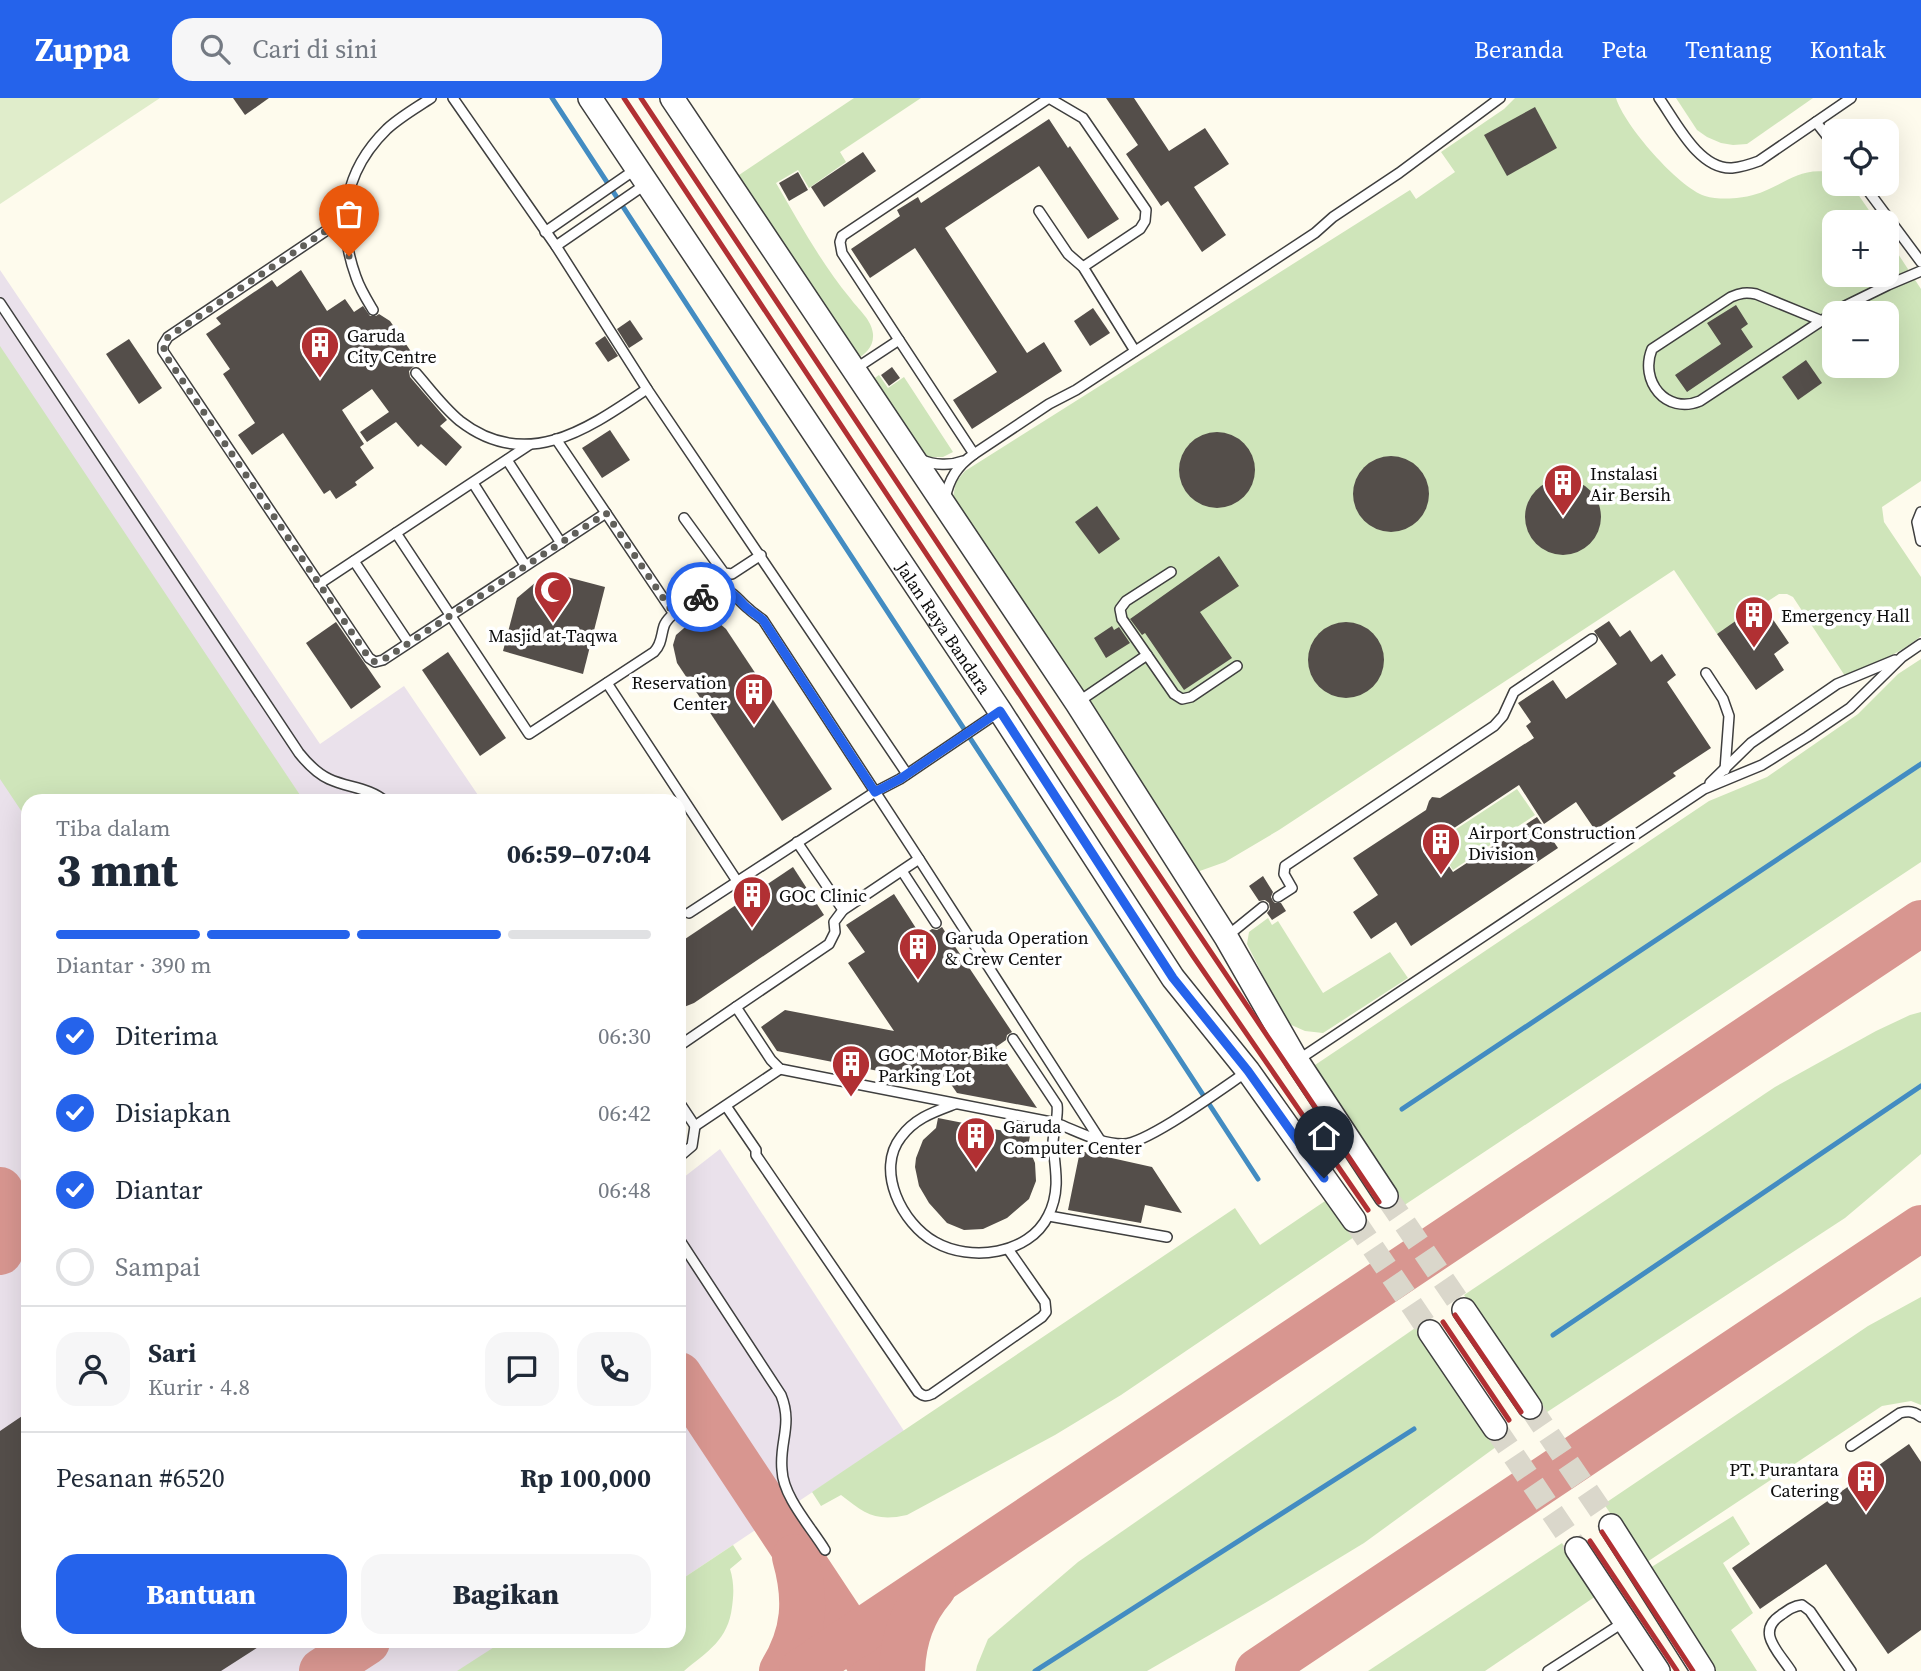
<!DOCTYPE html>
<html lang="id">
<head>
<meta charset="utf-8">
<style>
  :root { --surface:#fff; --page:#f6f6f7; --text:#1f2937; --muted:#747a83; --line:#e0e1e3; --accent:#2563eb }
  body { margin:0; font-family:"Source Serif 4",serif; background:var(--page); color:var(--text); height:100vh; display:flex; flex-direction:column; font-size:26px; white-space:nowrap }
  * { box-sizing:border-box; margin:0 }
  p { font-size:23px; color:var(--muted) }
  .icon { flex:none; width:38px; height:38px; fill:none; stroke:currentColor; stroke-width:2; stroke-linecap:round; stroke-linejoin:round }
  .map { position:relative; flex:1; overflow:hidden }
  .panel { position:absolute; left:21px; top:696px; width:665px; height:854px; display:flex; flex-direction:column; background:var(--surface); border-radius:21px; box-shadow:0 7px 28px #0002 }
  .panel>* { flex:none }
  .tools { position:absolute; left:1822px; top:21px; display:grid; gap:14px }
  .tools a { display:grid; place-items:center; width:77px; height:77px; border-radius:14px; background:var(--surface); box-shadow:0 7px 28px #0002; font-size:35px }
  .pin { position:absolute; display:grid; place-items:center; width:60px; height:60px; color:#fff; margin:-72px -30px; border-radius:50% 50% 50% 0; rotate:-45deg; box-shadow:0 0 7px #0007 }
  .pin .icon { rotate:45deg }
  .courier { position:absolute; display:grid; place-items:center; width:70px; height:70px; margin:-35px; border:5px solid #2563eb; border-radius:50%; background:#fff; color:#222; box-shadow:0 2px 9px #0007 }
  .summary em { font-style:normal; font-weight:800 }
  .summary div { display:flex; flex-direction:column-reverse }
  .summary { display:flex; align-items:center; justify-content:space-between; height:119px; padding:0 35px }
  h1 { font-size:46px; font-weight:800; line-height:52px }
  .bar { display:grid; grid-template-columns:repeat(4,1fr); gap:10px 7px; align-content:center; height:84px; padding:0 35px }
  .bar i { height:9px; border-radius:5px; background:var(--line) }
  .bar .selected { background:var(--accent) }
  .bar p { grid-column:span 4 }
  .line { display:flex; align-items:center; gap:18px; padding:0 35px; border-top:2px solid var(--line) }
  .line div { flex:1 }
  .round { display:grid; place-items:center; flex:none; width:74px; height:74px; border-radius:21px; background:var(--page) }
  ol { padding:0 35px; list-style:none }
  li { display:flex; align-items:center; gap:21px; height:77px }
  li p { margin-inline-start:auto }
  li .icon { padding:7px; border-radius:50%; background:var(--accent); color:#fff; stroke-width:4 }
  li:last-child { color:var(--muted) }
  li i { width:38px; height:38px; border:4px solid var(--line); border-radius:50% }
  .action { display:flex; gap:14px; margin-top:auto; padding:14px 35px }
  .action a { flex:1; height:80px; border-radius:21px; background:var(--accent); color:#fff; font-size:28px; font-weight:800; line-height:80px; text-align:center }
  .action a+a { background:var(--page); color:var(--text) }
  header { display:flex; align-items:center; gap:42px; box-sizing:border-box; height:98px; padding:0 35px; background:var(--accent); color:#fff }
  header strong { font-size:33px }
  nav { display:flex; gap:38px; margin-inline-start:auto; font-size:24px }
  .search { width:490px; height:63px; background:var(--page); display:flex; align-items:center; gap:18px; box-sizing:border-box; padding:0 24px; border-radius:21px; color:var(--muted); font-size:26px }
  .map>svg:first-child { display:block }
</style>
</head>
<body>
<header>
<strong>Zuppa</strong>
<div class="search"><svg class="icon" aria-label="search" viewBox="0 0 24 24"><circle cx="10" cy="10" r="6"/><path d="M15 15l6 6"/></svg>Cari di sini</div>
<nav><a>Beranda</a><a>Peta</a><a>Tentang</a><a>Kontak</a></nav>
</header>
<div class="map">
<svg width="1921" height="1573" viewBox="0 0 1921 1573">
  <rect width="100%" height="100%" fill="#fefbed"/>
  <g fill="#eae1eb">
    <path d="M0,172l320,474 84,-58 78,115 -454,1v840h559l-44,29h-543z"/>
    <path d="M720,1051l184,282 -225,150v-400z"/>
  </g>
  <g fill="#cfe5ba" fill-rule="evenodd">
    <path d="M854,0h67l-81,54 6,10 -37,26 -11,-18 -22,13c23,39 45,80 74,115 8,11 22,22 23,36 1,13 -8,20 -17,26l-120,-183z"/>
    <path d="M1515,0h101c8,27 62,89 89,98 13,4 35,3 48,-1 32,-9 45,-30 81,-22v11h17l26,38h-43v53h52l1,-38 34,52v192l-39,26 2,15 37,55v59c-23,19 -49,29 -76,40l-52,-79 -6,-3h-8l-62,40 -43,-64 -395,260 -54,32 -28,10 -245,-370 4,-20 9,-11 445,-281 6,9 39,-27 -14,-20 63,-43zM1834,215h52v53h-52z"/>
    <path d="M1676,0h137l-66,46 -14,1 -12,-2 -14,-6 -10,-7z"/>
    <path d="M0,248l300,449 -9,6 -263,1v19l-28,-42z"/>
    <path d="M879,277l9,13 16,-11 49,75 -10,5h-22l-49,-77z"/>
    <path d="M1921,561v203l-521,346 -88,-131v-10l397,-266 58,-24 91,-63 40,-40z"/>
    <path d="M1517,691l18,26 -82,55 -12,-18 -39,26 -5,-10z"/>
    <path d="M1268,820l4,7 6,-4 45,72 67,-41 18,26 -85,55 -18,-2 -18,-8 -40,-79 2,-12z"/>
    <path d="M1921,914v142l-76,64 -301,196 -80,-119 311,-208 101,-56 34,-16z"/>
    <path d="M1331,1099l26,38 -236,160 -66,40 -148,80c-31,7 -42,-1 -66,-20l-20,11 -9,-14 423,-284 25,37z"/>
    <path d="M1921,1199v108l-10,-4 -29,5 -238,158 -40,-60 264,-178z"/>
    <path d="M1418,1228l82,118 -136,99 -99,60 -118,68h-171l1,-5 11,-27 90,-77z"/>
    <path d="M1733,1418l17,28 -27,19 30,50 -22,17 26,41h-49l-58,-103z"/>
    <path d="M1562,1445l34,53 -111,75h-117z"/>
    <path d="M733,1447l9,14 -12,10c4,13 4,24 2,38 -4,33 -24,44 -48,64h-227l45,-29h177v-61z"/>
  </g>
  <path fill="#e0edcb" d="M0,0h160l-160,106z"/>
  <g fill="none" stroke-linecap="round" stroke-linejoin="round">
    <g stroke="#438cc2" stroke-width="5">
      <path d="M552,0l706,1081"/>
      <path d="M1402,1011l519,-345"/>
      <path d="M1553,1237l368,-249"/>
      <path d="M1035,1573l379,-242"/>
    </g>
    <g stroke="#d89690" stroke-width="46">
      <path d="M0,1092c8,21 7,41 0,62"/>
      <path d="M679,1277l196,296"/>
      <path d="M322,1573l45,-29"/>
      <path d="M782,1573c23,-38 25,-72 13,-114"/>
      <path d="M802,1573l1119,-748"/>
      <path d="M902,1573c1,-31 11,-60 31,-83"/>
      <path d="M1258,1573l663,-443"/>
    </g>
  </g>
  <g fill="#544e4a">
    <path d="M233,0h36l-24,17z"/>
    <path d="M1106,0h28l35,53 36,-23 24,36 -35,23 32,48 -24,17 -34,-51 -7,5 -35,-52 12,-9z"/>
    <path d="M1535,9l22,41 -50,28 -23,-41z"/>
    <path d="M1049,21l19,29 2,-2 49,73 -31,20 -49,-73 -94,62 82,125 17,-11 18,29 -90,58 -19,-29 44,-28 -82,-124 -45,30 -19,-29 49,-33 -3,-6 21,-13 3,6z"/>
    <path d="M863,54l13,19 -52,36 -13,-20z"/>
    <path d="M798,74l10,18 -19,11 -10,-18z"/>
    <path d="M301,172l26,41 18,-12 9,13 9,-6 7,10h6l3,-2 11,7 22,32 2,13 -5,5 1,6 37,43 -7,6 22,21 -16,19 -25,-22 -3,3 -22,-25 -29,20 -7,-10 29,-20 -17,-23 -30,21 22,34 -4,3 14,21 -19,14 2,3 -21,14 -6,-9 -6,4 -41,-61 -31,22 -14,-20 17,-12 -32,-49 7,-5 -24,-35 15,-10 -5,-6 56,-38 5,7z"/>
    <path d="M1736,207l12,19 -7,5 12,18 -66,45 -12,-17 46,-31 -14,-21z"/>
    <path d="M1093,210l17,25 -20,13 -16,-25z"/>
    <path d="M630,222l13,19 -14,9 -12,-19z"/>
    <path d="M605,238l13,20 -10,6 -13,-19z"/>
    <path d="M129,241l33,49 -23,16 -33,-50z"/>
    <path d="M1806,262l16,23 -24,17 -16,-23z"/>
    <path d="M892,269l8,11 -11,8 -8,-11z"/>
    <path d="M610,332l20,30 -28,18 -20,-30z"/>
    <circle cx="1217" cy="372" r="38"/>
    <circle cx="1391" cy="396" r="38"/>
    <circle cx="1563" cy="419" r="38"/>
    <path d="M1097,408l23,33 -21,15 -24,-32z"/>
    <path d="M1219,458l20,30 -39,26 32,46 -48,32 -39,-57 -3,2 -12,-16z"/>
    <path d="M548,474l57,15 -22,87 -80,-23 14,-53z"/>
    <path d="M1747,515l10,15 15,-10 17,25 -15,11 10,16 -28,20 -39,-56z"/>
    <path d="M701,521l9,1 9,3 7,6 106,160 -50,32 -105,-158 -4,-18 3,-10 15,-13z"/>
    <path d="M1609,523l11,16 10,-7 21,32 11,-8 14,21 -9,7 44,66 -38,25 3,3 -81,54 -19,-28 -32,22 -25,-39 -86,57 20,30 84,-55 21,31 -147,98 -15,-24 -25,17 -18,-27 25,-17 -25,-37 73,-48 3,-9 3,-4 8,1 94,-60 -8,-12 5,-4 -13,-19 35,-23 13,19 51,-35 -23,-33z"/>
    <path d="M336,524l45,65 -30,22 -45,-66z"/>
    <circle cx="1346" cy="562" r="38"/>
    <path d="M1112,528l2,4 5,-3 11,16 -24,15 -12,-20z"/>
    <path d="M448,554l58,86 -26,18 -58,-86z"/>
    <path d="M793,769l31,48 -130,88 -15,6v-66z"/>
    <path d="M1263,778l10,16 -2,5 2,4 2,2h6l5,8 -14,9 -5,-7 3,-4 -1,-6 -4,-3 -6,1 -10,-15z"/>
    <path d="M894,796l27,42 11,-7 5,1 5,-3 70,105 -5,3 -1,5 -10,7 41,61 -80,-15 -11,-16 -13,-3 -9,6 -147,-29 -16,-24 24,-17 109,21 -46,-68 17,-11 -19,-27z"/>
    <path d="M938,1020l92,18 -2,10 7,17 1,18 -7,18 -22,19 -24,11 -19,1 -17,-7 -18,-20 -10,-17 -4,-19 1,-9 7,-18 13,-12z"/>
    <path d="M1080,1053l72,16 30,46 -37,-8 -4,18 -73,-13z"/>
    <path d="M28,1314v230h238l-45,29h-221v-240z"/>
    <path d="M1909,1346l12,18v168l-33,24 -62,-90 -66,45 -28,-41z"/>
  </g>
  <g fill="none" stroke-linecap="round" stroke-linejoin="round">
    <g stroke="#dad7cb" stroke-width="23" stroke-dasharray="23 11" stroke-linecap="butt">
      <path d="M1386,1098l78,114"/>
      <path d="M1354,1122l76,112"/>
      <path d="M1530,1309l81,119"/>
      <path d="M1495,1330l82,121"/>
    </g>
    <g stroke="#3f3f3f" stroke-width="12">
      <g id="service">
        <path d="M453,0l103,148 91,143 260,385"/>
        <path d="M1659,0c17,24 40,72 73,70 10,-1 19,-4 27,-7l92,-63"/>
        <path d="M1816,24l18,23"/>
        <path d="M1863,86l58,78"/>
        <path d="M1039,113l29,43 15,13 52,84"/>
        <path d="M345,120l-177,119 -5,8v6l206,307 6,4 8,-2 223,-147"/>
        <path d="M545,134l91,-63"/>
        <path d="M556,148l90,-62"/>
        <path d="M0,205l299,450c8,10 17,20 30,26 19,9 40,8 57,23"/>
        <path d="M373,212c-6,-10 -13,-21 -17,-33 -20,-55 -12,-106 31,-148 13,-12 29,-21 44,-31"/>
        <path d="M1822,223l-66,-27c-10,-2 -16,-1 -25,3l-79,52c-13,32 14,66 48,52l141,-93 47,-23 33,-14"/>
        <path d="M899,242l-57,-87 -2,-11 2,-6 207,-138 34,20 63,92 -1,11 -5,8 -57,38"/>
        <path d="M855,271l44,-29 75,114 75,-50 27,-14 239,-157 18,-16 66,-44 101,-75"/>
        <path d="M416,275c14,16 27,34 44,48 67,52 129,7 187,-32"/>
        <path d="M556,341l118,175"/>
        <path d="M507,362l54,83"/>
        <path d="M922,362c12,5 28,6 41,1"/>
        <path d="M473,385l52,82"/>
        <path d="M945,401c4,-20 12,-33 29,-45"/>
        <path d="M1921,414l-4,10 4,19"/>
        <path d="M684,420l40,55 8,1 29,-19"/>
        <path d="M396,435l133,201 125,-82c8,-8 7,-17 10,-26 5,-14 37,-31 50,-36 19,-3 22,9 35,19 4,4 9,7 14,11l156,239 181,281"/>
        <path d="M354,463l54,81"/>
        <path d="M319,486l210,-139"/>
        <path d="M1147,557l-25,-36 -2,-10 6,-8 45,-29"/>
        <path d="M1706,575l17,26 6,17 -4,54"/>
        <path d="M607,585l130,198"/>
        <path d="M1078,604l69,-47 27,39 8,5 9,-2 46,-31"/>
        <path d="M1710,685l41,-40 86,-59 58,-24"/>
        <path d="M797,744l46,68 -9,12 1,10 -6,12 -93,63 35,53 9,9 276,54c21,8 44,21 67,21 24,0 101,-57 125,-73"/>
        <path d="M902,773l34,52"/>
        <path d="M1278,799l14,-9 -8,-14 1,-8 209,-140 9,-10 11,-24 78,-53"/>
        <path d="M843,812l76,-51"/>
        <path d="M689,815l186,-121 25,-13 99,-67"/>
        <path d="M1226,839l37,-30"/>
        <path d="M679,948l57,-39"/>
        <path d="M1298,962l406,-271 58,-24 45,-28 43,-29 52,-51 19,-13"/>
        <path d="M679,1004l16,24 85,-57"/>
        <path d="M955,1006c-21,8 -40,14 -54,33 -26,33 1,87 34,105 35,20 94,13 113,-26 12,-23 8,-45 5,-69 -1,-14 6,-28 4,-42l-44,-66"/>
        <path d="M726,1008l30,44v5l162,237c5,4 8,5 14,2l110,-77 4,-5 -1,-10 -37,-53"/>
        <path d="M679,1059l13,-11 3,-20"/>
        <path d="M1049,1118l118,21"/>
        <path d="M679,1141l102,156c12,30 -2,47 1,75 1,27 29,57 43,80"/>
        <path d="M1851,1348l49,-33c8,-2 14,-2 21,4"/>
        <path d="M1548,1573l76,-49"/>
        <path d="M1791,1573c-12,-19 -36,-39 -10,-56 7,-5 12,-9 21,-10l8,6 41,60"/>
      </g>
    </g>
    <g stroke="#3f3f3f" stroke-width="26">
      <g id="tertiary">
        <path id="s1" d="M590,0l410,613 173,267 75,93 106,149"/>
        <path d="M672,0l405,605 149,234 71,124 89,135"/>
        <path d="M1464,1212l66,97"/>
        <path d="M1430,1234l65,96"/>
        <path d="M1611,1428l92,145"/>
        <path d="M1577,1451l81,122"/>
      </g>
    </g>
    <use href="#service" stroke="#fff" stroke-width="9"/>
    <use href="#tertiary" stroke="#fff" stroke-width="23"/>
    <g stroke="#b13033" stroke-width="5">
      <path d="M624,0l569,858 175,254"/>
      <path d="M641,0l481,722 257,382"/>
      <path d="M1455,1217l66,97"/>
      <path d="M1443,1224l66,98"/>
      <path d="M1602,1434l91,139"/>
      <path d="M1590,1443l87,130"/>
    </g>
  </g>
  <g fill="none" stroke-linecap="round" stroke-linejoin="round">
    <path stroke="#61605b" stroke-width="7" stroke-dasharray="0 12.6" d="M349,158l-3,-19 -1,-19 -177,119 -5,8 3,11 203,302 6,4 8,-2 223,-147 68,101 27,-17"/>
    <path stroke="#2563eb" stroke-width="9" d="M701,499c22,-14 28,-8 44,9 5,5 12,9 18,14l112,172 25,-13 100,-68 173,267 75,93 76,107"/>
  </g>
  <defs>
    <g id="building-pin" transform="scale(2.0125)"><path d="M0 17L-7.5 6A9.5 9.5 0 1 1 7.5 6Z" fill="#b13033" stroke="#fff"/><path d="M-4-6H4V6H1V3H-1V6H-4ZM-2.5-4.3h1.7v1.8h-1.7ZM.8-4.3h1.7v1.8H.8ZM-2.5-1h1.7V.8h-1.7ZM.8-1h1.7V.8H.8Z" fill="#fff"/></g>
    <g id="mosque-pin" transform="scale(2.0125)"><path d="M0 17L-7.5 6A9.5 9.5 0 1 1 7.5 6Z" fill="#b13033" stroke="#fff"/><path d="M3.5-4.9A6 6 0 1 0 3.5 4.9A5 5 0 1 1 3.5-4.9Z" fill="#fff"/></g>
  </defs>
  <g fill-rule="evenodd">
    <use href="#building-pin" x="320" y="247"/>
    <use href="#building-pin" x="1563" y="385"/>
    <use href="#mosque-pin" x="553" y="492"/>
    <use href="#building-pin" x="1754" y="517"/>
    <use href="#building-pin" x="754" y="594"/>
    <use href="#building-pin" x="1441" y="744"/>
    <use href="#building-pin" x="752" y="797"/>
    <use href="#building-pin" x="918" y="849"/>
    <use href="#building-pin" x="851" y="966"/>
    <use href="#building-pin" x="976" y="1038"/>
    <use href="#building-pin" x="1866" y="1381"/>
  </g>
  <g text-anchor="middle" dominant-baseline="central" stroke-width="7" stroke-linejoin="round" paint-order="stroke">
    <g font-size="18" fill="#0c0c0c" stroke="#fff" text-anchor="start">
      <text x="347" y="237">Garuda<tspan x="347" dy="21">City Centre</tspan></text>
      <text x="1590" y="375">Instalasi<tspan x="1590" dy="21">Air Bersih</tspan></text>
      <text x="1781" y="517">Emergency Hall</text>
      <text x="553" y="537" text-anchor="middle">Masjid at-Taqwa</text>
      <text x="727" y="584" text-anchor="end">Reservation<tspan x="727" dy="21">Center</tspan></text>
      <text x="1468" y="734">Airport Construction<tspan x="1468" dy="21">Division</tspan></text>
      <text x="779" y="797">GOC Clinic</text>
      <text x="945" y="839">Garuda Operation<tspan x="945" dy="21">&amp; Crew Center</tspan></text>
      <text x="878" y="956">GOC Motor Bike<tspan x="878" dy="21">Parking Lot</tspan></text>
      <text x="1003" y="1028">Garuda<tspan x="1003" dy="21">Computer Center</tspan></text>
      <text x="1839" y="1371" text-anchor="end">PT. Purantara<tspan x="1839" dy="21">Catering</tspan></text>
    </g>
    <g font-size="18" fill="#0c0c0c" stroke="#fff">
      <text stroke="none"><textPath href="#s1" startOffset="637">Jalan Raya Bandara</textPath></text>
    </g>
  </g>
</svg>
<div class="tools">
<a><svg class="icon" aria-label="locate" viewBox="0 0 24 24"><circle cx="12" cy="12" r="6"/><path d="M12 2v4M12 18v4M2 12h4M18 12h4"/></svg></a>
<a>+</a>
<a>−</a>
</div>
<div class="pin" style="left:349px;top:158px;background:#ea580c"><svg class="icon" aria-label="bag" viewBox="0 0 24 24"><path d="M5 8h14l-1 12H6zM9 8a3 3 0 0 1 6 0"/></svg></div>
<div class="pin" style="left:1324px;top:1080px;background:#1f2937"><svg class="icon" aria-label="home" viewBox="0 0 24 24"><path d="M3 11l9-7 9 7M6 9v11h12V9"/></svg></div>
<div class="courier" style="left:701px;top:499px"><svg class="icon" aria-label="bike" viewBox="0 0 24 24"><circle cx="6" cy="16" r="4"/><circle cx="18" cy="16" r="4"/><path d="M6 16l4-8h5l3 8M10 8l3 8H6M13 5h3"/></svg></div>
<section class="panel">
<div class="summary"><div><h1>3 mnt</h1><p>Tiba dalam</p></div><em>06:59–07:04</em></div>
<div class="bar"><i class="selected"></i><i class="selected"></i><i class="selected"></i><i></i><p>Diantar · 390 m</p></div>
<ol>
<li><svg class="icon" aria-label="check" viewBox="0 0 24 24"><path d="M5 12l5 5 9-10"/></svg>Diterima<p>06:30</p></li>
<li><svg class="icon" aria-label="check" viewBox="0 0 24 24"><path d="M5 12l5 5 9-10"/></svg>Disiapkan<p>06:42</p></li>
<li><svg class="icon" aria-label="check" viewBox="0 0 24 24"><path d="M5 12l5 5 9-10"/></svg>Diantar<p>06:48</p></li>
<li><i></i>Sampai</li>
</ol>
<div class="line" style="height:126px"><a class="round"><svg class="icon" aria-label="person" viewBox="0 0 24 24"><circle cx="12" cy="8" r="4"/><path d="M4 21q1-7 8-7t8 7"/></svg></a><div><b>Sari</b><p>Kurir · 4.8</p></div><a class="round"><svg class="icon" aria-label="chat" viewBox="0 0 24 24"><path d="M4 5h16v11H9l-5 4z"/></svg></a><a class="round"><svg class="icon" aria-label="phone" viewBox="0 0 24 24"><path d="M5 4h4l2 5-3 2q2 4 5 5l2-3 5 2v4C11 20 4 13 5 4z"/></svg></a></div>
<div class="line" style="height:91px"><div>Pesanan #6520</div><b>Rp 100,000</b></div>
<div class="action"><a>Bantuan</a><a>Bagikan</a></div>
</section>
</div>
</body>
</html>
